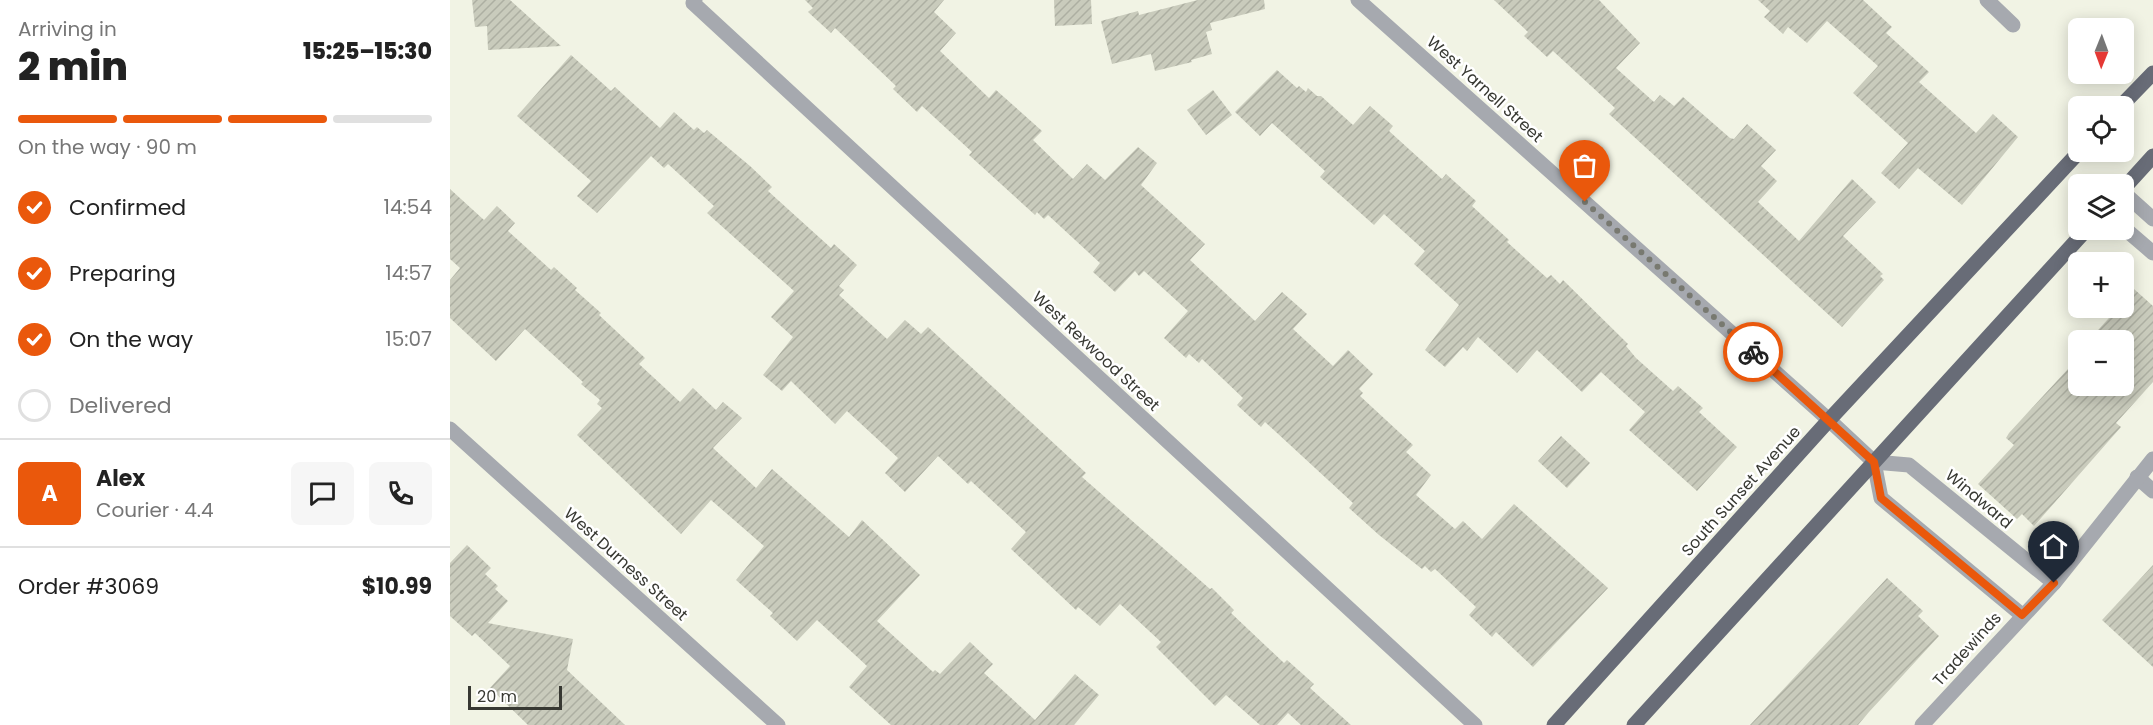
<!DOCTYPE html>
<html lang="en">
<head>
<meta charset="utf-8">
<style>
  :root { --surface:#fff; --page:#f6f6f6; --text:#222; --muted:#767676; --line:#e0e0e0; --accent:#ea580c }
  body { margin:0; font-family:Poppins,sans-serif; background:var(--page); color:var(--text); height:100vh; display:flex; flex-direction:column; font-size:22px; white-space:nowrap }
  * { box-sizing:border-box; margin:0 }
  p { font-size:20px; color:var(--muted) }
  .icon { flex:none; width:33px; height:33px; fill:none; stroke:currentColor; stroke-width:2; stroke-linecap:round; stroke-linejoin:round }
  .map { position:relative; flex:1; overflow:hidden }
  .drawer { display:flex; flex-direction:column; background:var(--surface); width:450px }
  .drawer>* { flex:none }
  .needle { width:39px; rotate:181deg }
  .tools { position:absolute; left:1618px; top:18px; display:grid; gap:12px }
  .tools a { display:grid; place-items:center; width:66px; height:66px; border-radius:9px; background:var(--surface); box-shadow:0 3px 15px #0003; font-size:30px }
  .scale { position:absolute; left:18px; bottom:15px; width:94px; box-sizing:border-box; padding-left:6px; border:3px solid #373832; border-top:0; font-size:16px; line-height:21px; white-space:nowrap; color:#373832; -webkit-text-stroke:4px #fff; paint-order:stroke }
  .pin { position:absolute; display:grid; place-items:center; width:51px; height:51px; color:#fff; margin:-62px -26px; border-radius:50% 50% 50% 0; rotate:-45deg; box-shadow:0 0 6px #0007 }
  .pin .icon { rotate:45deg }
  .courier { position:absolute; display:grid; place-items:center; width:60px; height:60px; margin:-30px; border:4px solid #ea580c; border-radius:50%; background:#fff; color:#222; box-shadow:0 2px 8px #0007 }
  .overview em { font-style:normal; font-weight:800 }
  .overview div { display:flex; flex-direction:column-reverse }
  .overview { display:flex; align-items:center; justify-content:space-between; height:102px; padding:0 18px }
  h1 { font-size:39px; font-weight:800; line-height:45px }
  .bar { display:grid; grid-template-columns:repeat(4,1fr); gap:9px 6px; align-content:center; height:72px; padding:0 18px }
  .bar i { height:8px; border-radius:4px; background:var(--line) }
  .bar .current { background:var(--accent) }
  .bar p { grid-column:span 4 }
  .line { display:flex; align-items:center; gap:15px; padding:0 18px; border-top:2px solid var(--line) }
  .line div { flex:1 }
  .round { display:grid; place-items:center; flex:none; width:63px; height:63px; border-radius:9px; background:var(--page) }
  ol { padding:0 18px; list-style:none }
  li { display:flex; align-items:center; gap:18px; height:66px }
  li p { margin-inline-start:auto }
  li .icon { padding:6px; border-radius:50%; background:var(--accent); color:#fff; stroke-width:4 }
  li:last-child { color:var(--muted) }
  li i { width:33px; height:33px; border:3px solid var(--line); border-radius:50% }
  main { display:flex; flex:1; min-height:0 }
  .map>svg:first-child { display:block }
</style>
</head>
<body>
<main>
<section class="drawer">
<div class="overview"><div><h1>2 min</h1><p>Arriving in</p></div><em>15:25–15:30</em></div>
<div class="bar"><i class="current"></i><i class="current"></i><i class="current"></i><i></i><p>On the way · 90 m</p></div>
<ol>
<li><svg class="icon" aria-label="check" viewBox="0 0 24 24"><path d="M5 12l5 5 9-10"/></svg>Confirmed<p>14:54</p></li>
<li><svg class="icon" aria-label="check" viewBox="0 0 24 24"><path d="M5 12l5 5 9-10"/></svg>Preparing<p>14:57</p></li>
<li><svg class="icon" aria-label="check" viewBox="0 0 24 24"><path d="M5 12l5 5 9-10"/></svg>On the way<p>15:07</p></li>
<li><i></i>Delivered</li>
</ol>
<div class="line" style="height:108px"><b class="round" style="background:var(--accent);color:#fff">A</b><div><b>Alex</b><p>Courier · 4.4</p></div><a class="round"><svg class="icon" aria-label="chat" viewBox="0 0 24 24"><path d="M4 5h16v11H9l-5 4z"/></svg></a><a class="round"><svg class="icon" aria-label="phone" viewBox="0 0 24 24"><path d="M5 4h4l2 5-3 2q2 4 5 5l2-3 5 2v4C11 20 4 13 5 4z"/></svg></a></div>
<div class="line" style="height:78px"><div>Order #3069</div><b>$10.99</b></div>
</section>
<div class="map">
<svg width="1703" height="725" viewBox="0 0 1703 725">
  <defs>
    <pattern id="building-hatch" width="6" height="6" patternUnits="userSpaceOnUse" patternTransform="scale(1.5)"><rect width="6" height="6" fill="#c9cbbc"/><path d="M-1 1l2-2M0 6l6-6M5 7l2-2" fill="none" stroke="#adafa2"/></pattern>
  </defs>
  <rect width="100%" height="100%" fill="#f1f3e4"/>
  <g fill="url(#building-hatch)">
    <path d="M22,0h38l51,46 -73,4 -1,-24 -12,1z"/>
    <path d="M355,0h139l-10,12 22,21 -16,18 49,47 7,-8 46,41 -9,9 40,39 14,-15 18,16 33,-33 19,16 -16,22 64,59 -15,16 65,61 27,-29 25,22 -14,15 40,37 15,-16 25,24 -14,15 4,4 -3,3 53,49 -7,7 25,23 -15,20 39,34 8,-8 19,18 32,-35 94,84 -75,79 -37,-35 -4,5 -23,-22 7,-8 -41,-38 -4,3 -6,-6 -3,3 -43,-34 -30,-27 4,-5 -88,-81 -4,5 -24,-22 6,-7 -41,-39 -3,4 -10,-9 -3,4 -22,-20 24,-27 -44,-40 -5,5 -4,-5 -20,21 -22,-20 7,-9 -52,-48 -4,4 -7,-7 -2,3 -66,-60 3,-3 -50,-46 -5,6 -24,-23 3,-3 -61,-58 -4,5 -23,-21 5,-4z"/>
    <path d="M604,0h37l1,24 -37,2z"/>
    <path d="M748,0h66l1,9 -55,14 2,7 -6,2 6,22 -21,6 1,2 -37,9 -4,-17 -39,10 -11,-43 37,-10 1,4z"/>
    <path d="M1044,0h105l41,43 -24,25 38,34 6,-7 14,11 9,-9 47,41 4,1 13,-15 29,26 -15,16 16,15 -19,21 41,39 53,-62 24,23 -33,34 40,38 -3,2 4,4 -42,47 -233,-213 6,-6 -62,-57 -6,6 -23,-21 4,-4z"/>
    <path d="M1308,0h105l29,27 -6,6 43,39 -10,10 57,51 17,-19 25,23 -56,68 -44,-37 -19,21 -18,-16 27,-30 -55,-50 25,-27 -51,-45 -20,22 -19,-16 -5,7 -19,-17 6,-6z"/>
    <path d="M121,55l40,36 4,-4 45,41 14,-16 20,18 3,-3 7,6 3,-3 43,36 22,21 -4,4 63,57 3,-4 23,21 -18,21 5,4 -5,5 48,44 18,-19 16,14 7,-7 158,146 -4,4 128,112 2,-1 22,22 -3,3 53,50 3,-3 27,24 -4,4 41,37h-50l-13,-12 -11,12h-17l-34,-30 -11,11 -59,-59 5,-5 -41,-38 -20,22 -22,-19 -2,3 -65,-61 15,-17 -55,-51 -3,3 -30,-28 -33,36 -20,-19 13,-15 -51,-47 -12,13 -44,-43 -9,10 -19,-16 30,-38 -22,-20 23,-26 -87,-78 7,-7 -46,-42 -4,4 -13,-12 -54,57 -20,-17 14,-15 -74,-65z"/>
    <path d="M827,70l20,18 2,-2 7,6 2,-4 9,8h4l32,29 17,-19 23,20 -4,5 53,48 4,-5 30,27 -4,5 37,34 -2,2 40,36 4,-3 9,9 3,-4 65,64 -2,2 10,12 37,33 5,-5 25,22 -4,4 38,35 -40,44 -68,-61 16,-18 -44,-40 -19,20 -45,-42 -20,23 -39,-36 -11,14 -4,-4 -18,20 -20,-17 34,-45 -45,-41 11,-13 -41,-37 -10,11 -54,-48 5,-6 -53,-48 -12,13 -25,-24z"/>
    <path d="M763,90l19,25 -26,20 -19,-25z"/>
    <path d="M0,189l34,31 13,-14 18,17 -7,8 43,39 3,-3 23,21 -2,2 26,23 -2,2 46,43 -6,6 41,38 13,-14 23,22 7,-8 19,16 -29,30 43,40 16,-19 77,68 13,-17 58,55 -43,46 56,51 2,-2 5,4 30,-32 23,22 -9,9 51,47 40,-46 24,21 -25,30h-183l-42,-38 18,-21 -50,-46 -20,21 -27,-25 3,-3 -37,-33 28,-34 -53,-46 -30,34 -104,-99 25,-27 -5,-4 3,-4 -19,-16 2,-2 -58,-53 -29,32 -46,-43v-38l10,-12 -10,-9z"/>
    <path d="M1684,289l19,17v76l-37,41 5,4 -87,99 -12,-12 -5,5 -39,-35 36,-39 -8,-7 3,-5 70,-76v29h45v-46h-35l29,-32h6v-7z"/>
    <path d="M1111,436l29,27 -23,25 -29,-27z"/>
    <path d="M17,545l24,23 -6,6 13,12 -3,3 13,12 -20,22 85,16 -6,31 58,55h-97l-38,-37 20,-22 -35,-33 -3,3 -22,-20v-53z"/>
    <path d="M1703,565v102l-51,-47z"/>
    <path d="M1437,578l36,33 -5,5 21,20 -70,76 -11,13h-108z"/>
  </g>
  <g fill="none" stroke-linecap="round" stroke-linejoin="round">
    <g stroke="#a6a9af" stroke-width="15">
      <path d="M245,0l-2,3 782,722"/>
      <path d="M908,0l471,420 45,42 7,36 141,117"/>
      <path d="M1537,0l26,25"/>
      <path d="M1674,193l29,26"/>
      <path d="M1674,228l29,25"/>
      <path d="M0,429l328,296"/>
      <path d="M1424,462l35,3 145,118"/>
      <path d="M1687,477l16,14"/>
      <path d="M1472,725l132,-142 99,-124"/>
    </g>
    <g stroke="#686c77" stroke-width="15">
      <path d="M1671,106l32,-33"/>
      <path d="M1674,188l29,-32"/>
      <path d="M1104,725l275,-305 250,-268"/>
      <path d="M1184,725l452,-495"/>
    </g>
  </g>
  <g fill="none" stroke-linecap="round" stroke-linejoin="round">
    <path stroke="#787970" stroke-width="6" stroke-dasharray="0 10.8" d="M1135,202l168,150"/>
    <path stroke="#ea580c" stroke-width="8" d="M1303,352l121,110 7,36 141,117 32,-32"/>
  </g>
  <g text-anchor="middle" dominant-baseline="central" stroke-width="5" stroke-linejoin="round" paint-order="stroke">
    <g font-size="16" fill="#373832" stroke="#fff">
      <text transform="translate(1035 89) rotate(42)">West Yarnell Street</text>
      <text transform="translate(646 351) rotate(43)">West Rexwood Street</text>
      <text transform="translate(1291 491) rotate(-48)">South Sunset Avenue</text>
      <text transform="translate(1529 499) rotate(40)">Windward</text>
      <text transform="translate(176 564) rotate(42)">West Durness Street</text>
      <text transform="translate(1517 649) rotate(-48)">Tradewinds</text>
    </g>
  </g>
</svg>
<div class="tools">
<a><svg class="needle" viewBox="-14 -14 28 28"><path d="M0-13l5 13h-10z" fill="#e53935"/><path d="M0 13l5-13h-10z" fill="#767676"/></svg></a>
<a><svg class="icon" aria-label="locate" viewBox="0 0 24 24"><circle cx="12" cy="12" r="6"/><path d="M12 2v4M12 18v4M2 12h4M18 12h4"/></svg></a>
<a><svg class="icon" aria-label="layers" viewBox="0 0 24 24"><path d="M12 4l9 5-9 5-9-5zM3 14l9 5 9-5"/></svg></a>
<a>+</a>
<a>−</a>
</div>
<div class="scale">20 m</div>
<div class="pin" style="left:1135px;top:202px;background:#ea580c"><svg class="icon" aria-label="bag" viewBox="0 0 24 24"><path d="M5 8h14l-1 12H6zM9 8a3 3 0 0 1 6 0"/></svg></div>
<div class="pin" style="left:1604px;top:583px;background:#1f2937"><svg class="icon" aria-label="home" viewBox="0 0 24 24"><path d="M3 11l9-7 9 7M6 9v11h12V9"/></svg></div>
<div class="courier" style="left:1303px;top:352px"><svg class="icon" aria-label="bike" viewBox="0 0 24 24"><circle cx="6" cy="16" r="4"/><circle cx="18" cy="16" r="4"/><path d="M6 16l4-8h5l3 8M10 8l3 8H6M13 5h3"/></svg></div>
</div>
</main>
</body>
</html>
